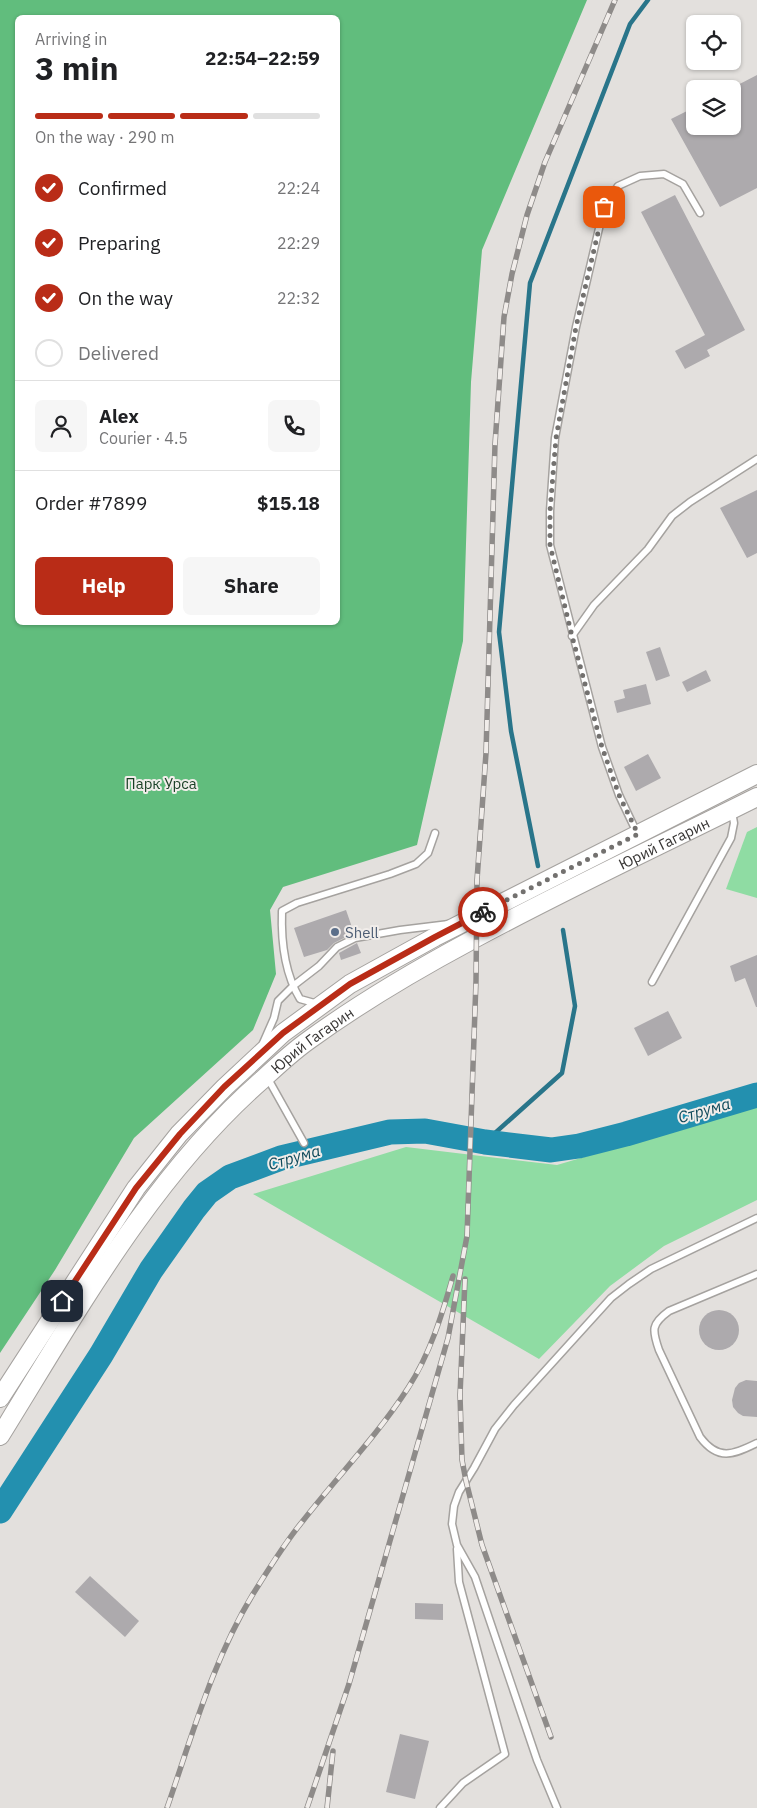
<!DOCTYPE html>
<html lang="en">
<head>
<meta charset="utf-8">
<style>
  :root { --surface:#fff; --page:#f6f6f6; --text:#202124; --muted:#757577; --line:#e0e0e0; --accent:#b92c17 }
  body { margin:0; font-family:"IBM Plex Sans",sans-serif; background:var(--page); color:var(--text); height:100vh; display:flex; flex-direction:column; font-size:19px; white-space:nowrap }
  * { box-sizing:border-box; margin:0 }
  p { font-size:16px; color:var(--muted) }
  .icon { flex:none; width:28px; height:28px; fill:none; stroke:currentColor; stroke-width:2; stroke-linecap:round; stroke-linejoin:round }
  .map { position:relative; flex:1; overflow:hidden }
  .panel { position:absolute; left:15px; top:15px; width:325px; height:610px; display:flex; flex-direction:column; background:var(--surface); border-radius:8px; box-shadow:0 1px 4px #0004 }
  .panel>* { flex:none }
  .tools { position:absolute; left:686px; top:15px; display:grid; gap:10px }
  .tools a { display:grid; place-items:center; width:55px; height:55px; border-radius:8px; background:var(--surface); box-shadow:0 1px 4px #0004; font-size:25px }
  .pin { position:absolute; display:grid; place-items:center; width:42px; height:42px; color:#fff; margin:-21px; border-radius:10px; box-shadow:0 2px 8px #0006 }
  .courier { position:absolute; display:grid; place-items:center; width:50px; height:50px; margin:-25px; border:4px solid #b92c17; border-radius:50%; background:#fff; color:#222; box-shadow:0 1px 6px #0007 }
  .head em { font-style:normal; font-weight:700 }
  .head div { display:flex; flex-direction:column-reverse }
  .head { display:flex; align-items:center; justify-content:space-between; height:85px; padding:0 20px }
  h1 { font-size:32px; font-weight:700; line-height:38px }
  .bar { display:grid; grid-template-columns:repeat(4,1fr); gap:8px 5px; align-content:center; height:60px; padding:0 20px }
  .bar i { height:6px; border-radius:4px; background:var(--line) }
  .bar .active { background:var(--accent) }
  .bar p { grid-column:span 4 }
  .line { display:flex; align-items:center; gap:12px; padding:0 20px; border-top:1px solid var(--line) }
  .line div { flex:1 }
  .round { display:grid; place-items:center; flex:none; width:52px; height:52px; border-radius:8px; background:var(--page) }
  ol { padding:0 20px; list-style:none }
  li { display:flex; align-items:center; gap:15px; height:55px }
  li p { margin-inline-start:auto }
  li .icon { padding:5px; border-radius:50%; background:var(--accent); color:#fff; stroke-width:4 }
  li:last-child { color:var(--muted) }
  li i { width:28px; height:28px; border:2px solid var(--line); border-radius:50% }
  .cta { display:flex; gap:10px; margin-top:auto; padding:10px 20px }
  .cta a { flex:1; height:58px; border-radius:8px; background:var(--accent); color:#fff; font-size:20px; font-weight:700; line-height:58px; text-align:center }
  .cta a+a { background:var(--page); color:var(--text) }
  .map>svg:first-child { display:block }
</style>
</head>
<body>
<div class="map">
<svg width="757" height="1808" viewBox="0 0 757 1808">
  <rect width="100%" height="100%" fill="#e3e0dd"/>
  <g fill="#8fdca3">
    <path d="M757,827v71l-31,-9 21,-57z"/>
    <path d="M757,1106v94l-93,46 -54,40 -71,73 -286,-165 153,-47 151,18z"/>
  </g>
  <path fill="#61bd7d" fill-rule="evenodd" d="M0,0h587l-105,250 -11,132 -8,259 -46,204 -134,42 -13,23 6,64 -23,56 -119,108 -79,132 -55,83zM18,18h320v604h-320z"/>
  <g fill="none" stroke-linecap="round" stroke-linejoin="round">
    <g stroke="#29758a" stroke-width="4.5">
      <path d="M538,866l-27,-135 -12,-99 31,-349 100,-259 18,-24"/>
      <path d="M485,1142l77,-69 13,-67 -12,-76"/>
    </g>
    <path stroke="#2390af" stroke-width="25" d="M0,1511l101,-156 50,-85 43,-61 13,-16 23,-16 51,-19 109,-26 35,-1 60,11 66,8 28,-4 47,-12 131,-39"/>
  </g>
  <g fill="#adaaad">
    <path d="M757,75v113l-37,19 -49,-88 24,-12v19h37v-38z"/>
    <path d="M675,195l70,135 -38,20 3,6 -25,13 -10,-18 30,-16 -64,-123z"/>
    <path d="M757,490v63l-10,5 -27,-50z"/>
    <path d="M660,647l10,29 -14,5 -10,-29z"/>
    <path d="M706,670l5,11 -24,11 -5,-10z"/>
    <path d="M646,684l5,20 -34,9 -3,-12 11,-3 -2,-8z"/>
    <path d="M648,754l13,24 -25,13 -12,-24z"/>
    <path d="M346,910l8,23 -20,10 -7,7 -23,7 -10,-29z"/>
    <path d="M357,943l4,10 -20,7 -2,-7z"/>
    <path d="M757,955v52h-1l-11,-29 -10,4 -5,-16z"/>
    <path d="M668,1011l14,27 -34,18 -14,-28z"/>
    <circle cx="719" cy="1330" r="20"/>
    <path d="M746,1380l11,1v36l-14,-1 -5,-3 -5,-6 -1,-7 3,-12 4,-5z"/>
    <path d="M90,1576l49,45 -14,16 -50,-45z"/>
    <path d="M415,1603l28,1v16l-28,-1z"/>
    <path d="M400,1734l29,7 -14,58 -29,-7z"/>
  </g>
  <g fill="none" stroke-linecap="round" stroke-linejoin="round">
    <g stroke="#a5a29f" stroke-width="9">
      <g id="lane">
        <path d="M572,636l22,-31 54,-56 24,-33 18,-14 67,-43"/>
        <path d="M637,833l-18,-38 -17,-48 -52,-202v-34l5,-73 21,-111 28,-120 14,-21 22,-10 24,-2 19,10 17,29"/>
        <path d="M652,982l79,-144 3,-15 -2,-11"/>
        <path d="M318,1004l-18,-5c-15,-25 -19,-59 -18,-88l15,-8 93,-29 26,-10 12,-11 7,-20"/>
        <path d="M263,1043l11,-25 4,-17 15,-15 26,-20 18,-19 18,-9 45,-8 49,-6"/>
        <path d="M267,1077l37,66"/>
        <path d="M757,1274l-88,37c-18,13 -17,19 -10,39l41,87c18,24 33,18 57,6"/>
        <path d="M440,1808l23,-25 42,-29 -46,-172 -2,-33"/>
        <path d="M557,1808l-20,-48 -62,-183 -18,-32 -5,-21 2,-18 5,-14 15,-24 21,-39 19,-24 97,-107 18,-14 22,-15 106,-51"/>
      </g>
    </g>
    <g stroke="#a5a29f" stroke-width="20">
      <g id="secondary">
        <path d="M0,1398l136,-210 43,-54 46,-47 58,-54 67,-49 85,-47 322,-163"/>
        <path id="s1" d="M0,1436c77,-124 151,-259 262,-356 15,-14 30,-28 47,-40 51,-37 105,-69 161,-99 94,-51 191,-96 287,-144"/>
      </g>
    </g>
    <use href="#lane" stroke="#fff" stroke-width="6"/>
    <use href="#secondary" stroke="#fff" stroke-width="18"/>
    <g stroke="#8e8b89" stroke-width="5.5">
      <g id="rail">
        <path d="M465,1279l-5,116 2,65 4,21 16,64 69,192"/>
        <path d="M167,1808c25,-72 46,-148 86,-214 15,-24 31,-50 49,-72 35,-45 75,-86 106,-134 22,-34 34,-73 45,-112"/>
        <path d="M307,1808l42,-124 99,-346 19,-102 9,-255 1,-101 9,-127 9,-309 9,-127 8,-43 15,-59 18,-53 70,-162"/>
        <path d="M327,1808l6,-57"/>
      </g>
    </g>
    <use href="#rail" stroke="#f1edea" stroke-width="4" stroke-dasharray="11" stroke-linecap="butt"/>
  </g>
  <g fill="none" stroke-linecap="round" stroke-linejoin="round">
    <path stroke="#73716f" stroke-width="5" stroke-dasharray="0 9" d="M483,912l155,-78 -19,-39 -17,-48 -30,-111 -22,-91v-34l6,-73 20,-111 28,-120"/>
    <path stroke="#b92c17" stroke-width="6" d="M62,1301l74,-113 44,-54 44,-47 59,-54 67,-49 85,-47 48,-25"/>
  </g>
  <circle fill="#5c6f8a" stroke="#f1edea" stroke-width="2" cx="335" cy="932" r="5"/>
  <g text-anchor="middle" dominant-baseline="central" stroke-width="4" stroke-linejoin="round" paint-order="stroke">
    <g font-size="15" fill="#183f24" stroke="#f1edea">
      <text x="161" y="783">Парк Урса</text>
    </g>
    <g font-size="15" fill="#373534" stroke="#f1edea">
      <text stroke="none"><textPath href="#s1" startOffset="912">Юрий Гагарин</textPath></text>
      <text stroke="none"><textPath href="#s1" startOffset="508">Юрий Гагарин</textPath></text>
    </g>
    <g font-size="15" fill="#4e5e75" stroke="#f1edea" text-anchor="start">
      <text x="345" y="932">Shell</text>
    </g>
    <g font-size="16" font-style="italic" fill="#0f4a5b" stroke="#f1edea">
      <text transform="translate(704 1110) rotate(-16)">Струма</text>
      <text transform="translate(294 1157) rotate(-16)">Струма</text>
    </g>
  </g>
</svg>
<div class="tools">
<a><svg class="icon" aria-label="locate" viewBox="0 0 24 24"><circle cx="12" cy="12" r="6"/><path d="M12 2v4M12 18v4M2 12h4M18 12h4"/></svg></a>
<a><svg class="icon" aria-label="layers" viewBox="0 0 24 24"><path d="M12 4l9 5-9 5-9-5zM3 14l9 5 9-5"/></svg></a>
</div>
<div class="pin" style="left:604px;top:207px;background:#ea580c"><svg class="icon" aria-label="bag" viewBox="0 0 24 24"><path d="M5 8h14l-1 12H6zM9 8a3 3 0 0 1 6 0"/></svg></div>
<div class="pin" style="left:62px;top:1301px;background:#1f2937"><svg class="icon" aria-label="home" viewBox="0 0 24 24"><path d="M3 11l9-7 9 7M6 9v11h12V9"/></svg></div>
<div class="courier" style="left:483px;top:912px"><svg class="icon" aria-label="bike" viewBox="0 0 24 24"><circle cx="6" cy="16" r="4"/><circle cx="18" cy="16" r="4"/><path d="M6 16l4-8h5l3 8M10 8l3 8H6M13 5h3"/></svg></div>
<section class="panel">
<div class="head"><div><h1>3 min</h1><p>Arriving in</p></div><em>22:54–22:59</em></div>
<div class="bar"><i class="active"></i><i class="active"></i><i class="active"></i><i></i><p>On the way · 290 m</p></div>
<ol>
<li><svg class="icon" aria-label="check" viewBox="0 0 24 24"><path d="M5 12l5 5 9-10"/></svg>Confirmed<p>22:24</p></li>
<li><svg class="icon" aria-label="check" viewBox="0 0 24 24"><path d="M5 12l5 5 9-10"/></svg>Preparing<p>22:29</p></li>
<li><svg class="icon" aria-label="check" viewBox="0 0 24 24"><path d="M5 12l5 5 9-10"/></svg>On the way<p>22:32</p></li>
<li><i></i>Delivered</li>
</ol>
<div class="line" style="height:90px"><a class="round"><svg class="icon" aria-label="person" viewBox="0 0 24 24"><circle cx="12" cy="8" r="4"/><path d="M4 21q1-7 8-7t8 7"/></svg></a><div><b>Alex</b><p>Courier · 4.5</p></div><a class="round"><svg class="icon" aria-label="phone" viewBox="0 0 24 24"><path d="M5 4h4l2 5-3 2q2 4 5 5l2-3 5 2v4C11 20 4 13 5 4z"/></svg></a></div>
<div class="line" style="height:65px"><div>Order #7899</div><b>$15.18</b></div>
<div class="cta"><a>Help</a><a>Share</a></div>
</section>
</div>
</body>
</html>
